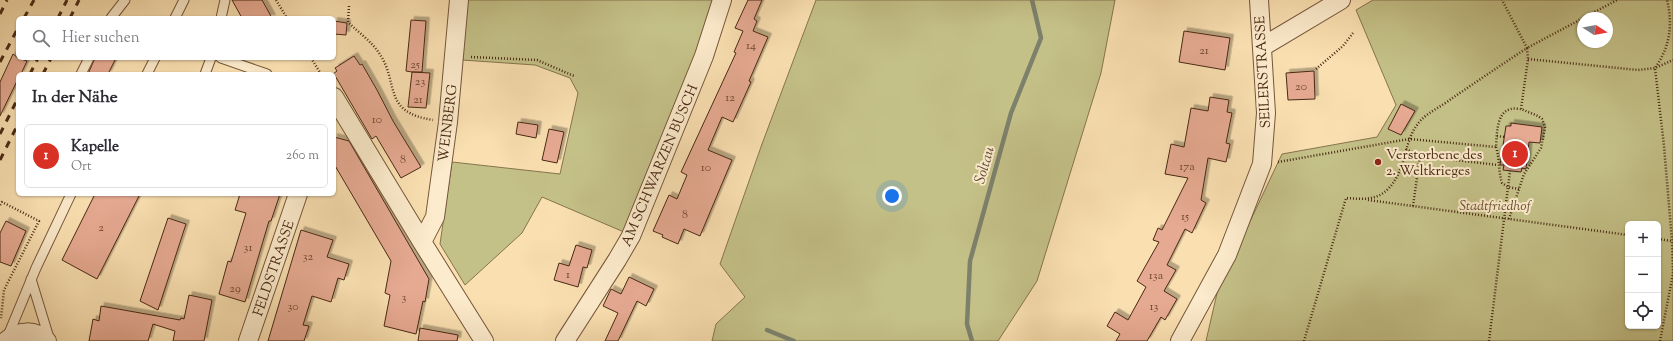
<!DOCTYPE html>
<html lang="de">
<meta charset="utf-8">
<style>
body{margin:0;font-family:"Sorts Mill Goudy",serif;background:#f7f7f7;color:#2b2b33}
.controls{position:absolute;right:12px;bottom:12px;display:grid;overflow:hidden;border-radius:6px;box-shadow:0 1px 3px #0004}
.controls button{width:36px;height:36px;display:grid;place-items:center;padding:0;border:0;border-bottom:1px solid #e1e1e2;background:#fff;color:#2b2b33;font:20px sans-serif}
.compass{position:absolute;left:1577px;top:12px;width:36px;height:36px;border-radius:50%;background:#fff;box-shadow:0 1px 3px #0004;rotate:101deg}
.you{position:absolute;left:892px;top:196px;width:14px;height:14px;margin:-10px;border:3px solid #fff;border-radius:50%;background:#1a73e8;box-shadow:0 0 0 6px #1a73e833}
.badge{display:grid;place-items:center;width:26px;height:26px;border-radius:50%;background:#d93025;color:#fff;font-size:13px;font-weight:700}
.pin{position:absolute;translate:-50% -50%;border:2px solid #fff;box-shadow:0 1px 4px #0006}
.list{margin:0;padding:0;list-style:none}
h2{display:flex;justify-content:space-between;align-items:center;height:52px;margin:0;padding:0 16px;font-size:17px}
h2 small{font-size:13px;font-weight:400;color:#7c7c81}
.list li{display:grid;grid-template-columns:26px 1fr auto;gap:12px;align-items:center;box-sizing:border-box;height:64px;margin:0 8px 8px;padding:0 8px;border:1px solid #e1e1e2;border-radius:6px}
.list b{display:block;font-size:15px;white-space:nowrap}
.list p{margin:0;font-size:13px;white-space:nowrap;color:#7c7c81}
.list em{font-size:13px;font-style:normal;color:#7c7c81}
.icon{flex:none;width:22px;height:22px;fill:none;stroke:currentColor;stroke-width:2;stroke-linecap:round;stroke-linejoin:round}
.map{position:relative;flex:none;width:1673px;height:341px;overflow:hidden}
.search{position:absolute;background:#fff;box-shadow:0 1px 3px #0004;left:16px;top:16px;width:320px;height:44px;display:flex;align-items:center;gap:10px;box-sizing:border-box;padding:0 14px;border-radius:6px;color:#7c7c81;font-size:15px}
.panel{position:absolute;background:#fff;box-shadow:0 1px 3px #0004;left:16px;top:72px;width:320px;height:124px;border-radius:6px}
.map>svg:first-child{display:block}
</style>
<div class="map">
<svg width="1673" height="341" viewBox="0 0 1673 341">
<defs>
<filter id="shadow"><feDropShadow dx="3.5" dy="-3.5" stdDeviation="0" flood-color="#0004"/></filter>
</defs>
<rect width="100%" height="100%" fill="#fae0b1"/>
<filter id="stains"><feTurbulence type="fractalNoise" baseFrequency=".005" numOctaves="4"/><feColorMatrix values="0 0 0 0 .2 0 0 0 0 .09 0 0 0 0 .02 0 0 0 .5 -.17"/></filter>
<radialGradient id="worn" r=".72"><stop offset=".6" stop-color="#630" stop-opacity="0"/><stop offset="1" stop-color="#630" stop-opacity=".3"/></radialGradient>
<path fill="#c4c188" stroke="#86744e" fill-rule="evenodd" d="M466,0H713L697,56L624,232L542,197L522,233L465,285L440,244L452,162L560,174L578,93L570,78L535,65L462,60Z
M816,0H1115L1101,73L1037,281L998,341H712L716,324L745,297L720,264L762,144Z
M1373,0H1673V341H1206L1218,289L1282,154L1377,137L1396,105L1356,10ZM1583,18H1607V42H1583ZM1628,224H1658V326H1628Z"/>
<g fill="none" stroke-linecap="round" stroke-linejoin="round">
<path stroke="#7d816c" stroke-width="4.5" d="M767,330L794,341
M972,341L967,324L970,261L1011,113L1041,38L1032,0"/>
</g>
<path fill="#e6aa92" stroke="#492813" filter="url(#shadow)" d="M232,0H262L272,18H242Z
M748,0H762L754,19L757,21L753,31L768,37L749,81L751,82L733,122L722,117L708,150L732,160L700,236L684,229L678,244L662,237L663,235L653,231L669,195L677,199L687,175L681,172L736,53L734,52L743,31L735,28Z
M411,20L426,21L422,72H412L430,73L426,108L408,107L412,72L406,71Z
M334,21L347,23L346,35L334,34Z
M1184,31L1230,38L1225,70L1179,62Z
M13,54L18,58L27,61L21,74H18V79L0,116V82Z
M354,56L360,65L362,64L377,90L393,121L421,167L401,178L376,136L372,139L334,74H333L337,71L335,68Z
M95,58H116L108,74H88Z
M1314,71L1315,99L1288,100L1286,73Z
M1210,97L1229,100L1227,112L1232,113L1226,143L1230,144L1226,162L1208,158L1201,200L1206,203L1192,233L1185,229L1167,265L1176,270L1164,291L1177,299L1165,320L1161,317L1147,341H1116L1120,334L1107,326L1115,312L1128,320L1146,287L1137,281L1159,242L1153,240L1158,228L1162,230L1188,178L1165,174L1171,144L1184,147L1191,108L1208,111Z
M1401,104L1415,111L1401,135L1388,129Z
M518,122L538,125L536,138L516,134Z
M1511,123L1542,127L1540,143L1529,142L1526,169L1522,168L1521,172L1503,170L1504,165H1500L1506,126H1511Z
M549,129L564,132L557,163L542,160Z
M334,137L349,141L429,279L425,302L423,301L416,334L384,326L390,295L385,293L391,261L334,164Z
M95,194H140L97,279L62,260Z
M240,194H280L271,221H269L245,302L219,294L228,261L231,262L246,213L235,210Z
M168,218L186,224L158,310L140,301Z
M6,221L26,231L11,266L0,262V233Z
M301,230L333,240L327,257L349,264L344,280L338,278L331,302L312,296L303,325L309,326L304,341H268Z
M576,245L592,250L587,268L583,267L578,287L554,280L559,263L569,266Z
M629,277L654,289L646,306L637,301L618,341H605L618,313L603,306L611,289L621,294Z
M189,295L212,300L204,341H173L175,331L153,324L148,341H89L93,319L99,321L101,306L180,320L181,318L184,319Z
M420,328L458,335L457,341H418Z"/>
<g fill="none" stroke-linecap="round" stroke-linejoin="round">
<g stroke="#75563a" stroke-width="11">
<path id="lane" d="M111,18L125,0
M175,18L184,0
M221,18L225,0
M221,58L267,74
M81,74L89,58
M147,74L155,58
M205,74L211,58
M31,279L50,341
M7,338L36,268L71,194"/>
</g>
<g stroke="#75563a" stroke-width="20">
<path id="street" d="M1262,47L1341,0
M334,97L422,242L484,341
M422,242L435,217L448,122L459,0
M6,341C18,330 35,329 47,341
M248,341L298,194
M565,341L617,260L631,236L704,56L722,0
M1180,341L1227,255L1262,164L1266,113L1259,0"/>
</g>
<path stroke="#492813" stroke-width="2.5" stroke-dasharray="1 2" stroke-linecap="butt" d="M276,0L287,18
M349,6L348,22C358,32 371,41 379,53C400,83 381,112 433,120
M471,57L537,60L574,76
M311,58L321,74
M1528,59L1638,70L1655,68L1673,60
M1316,69L1343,46L1353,33
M1497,136L1504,137
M1496,147C1500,160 1498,170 1502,183L1508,187L1519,189
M1406,149L1420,156
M1278,162L1409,139L1496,147C1497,135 1496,112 1511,109C1513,108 1518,109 1521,109
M1368,200L1628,235
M0,205L2,202L39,221L4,290L1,318
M1413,206L1420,156L1498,165
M1509,219L1524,174L1541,148L1545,127L1542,119L1538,116L1521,109L1528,59L1527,48L1617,0
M1658,239L1672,241
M1304,341L1346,198C1361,199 1375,201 1387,190C1408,170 1402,140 1421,120C1429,112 1442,106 1451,99C1476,82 1501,65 1527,48L1502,0
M1489,341L1510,171
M1660,341L1673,274L1672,241L1664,146L1655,68C1670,47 1673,25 1667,0"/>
<use href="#lane" stroke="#fcebcc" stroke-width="9"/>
<use href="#street" stroke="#fcebcc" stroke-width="18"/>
<path stroke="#492813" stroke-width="3" stroke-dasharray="7 7" stroke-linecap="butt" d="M0,14L7,0
M24,18L34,0
M58,18L67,0
M70,18L79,0
M0,62L18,28
M30,74L38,58
M43,74L51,58
M0,134L18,98
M0,160L18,124"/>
</g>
<circle fill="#8f2418" stroke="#fcebcc" stroke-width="1.5" cx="1378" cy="162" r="4"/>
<g text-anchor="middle" stroke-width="4" stroke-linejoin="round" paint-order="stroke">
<g font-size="12" fill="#704833">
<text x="751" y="49">14</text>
<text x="1204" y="54">21</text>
<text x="415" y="68">25</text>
<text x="420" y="85">23</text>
<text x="1301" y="90">20</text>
<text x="730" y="101">12</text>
<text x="418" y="103">21</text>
<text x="377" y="123">10</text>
<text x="403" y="163">8</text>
<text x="1187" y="170">17a</text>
<text x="706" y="171">10</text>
<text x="685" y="218">8</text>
<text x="1185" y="220">15</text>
<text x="101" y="231">2</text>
<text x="248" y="251">31</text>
<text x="308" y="260">32</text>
<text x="568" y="278">1</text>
<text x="1156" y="279">13a</text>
<text x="235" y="292">29</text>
<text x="404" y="301">3</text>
<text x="293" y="310">30</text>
<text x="1154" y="310">13</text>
</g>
<g font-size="14" fill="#492813" stroke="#fcebcc">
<text transform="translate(1262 72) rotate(-93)" y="5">SEILERSTRASSE</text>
<text transform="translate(447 123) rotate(-83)" y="5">WEINBERG</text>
<text transform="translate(659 165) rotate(-67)" y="5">AM SCHWARZEN BUSCH</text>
<text transform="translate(273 268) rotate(-71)" y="5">FELDSTRASSE</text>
</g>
<g font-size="14" fill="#492813" stroke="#fcebcc" text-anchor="start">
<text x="1386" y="159">Verstorbene des<tspan x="1386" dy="16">2. Weltkrieges</tspan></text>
</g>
<g font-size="14" font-style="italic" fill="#684e30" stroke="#fcebcc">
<text x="1495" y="210">Stadtfriedhof</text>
</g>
<g font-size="15" font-style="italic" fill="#5e4d38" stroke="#fcebcc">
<text transform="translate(984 165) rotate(-74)" y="5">Soltau</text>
</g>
</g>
<rect width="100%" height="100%" filter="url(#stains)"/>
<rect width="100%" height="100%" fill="url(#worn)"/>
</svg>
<div class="controls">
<button>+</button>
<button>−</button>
<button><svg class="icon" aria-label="locate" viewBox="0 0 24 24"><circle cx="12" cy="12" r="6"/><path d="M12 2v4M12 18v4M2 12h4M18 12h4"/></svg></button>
</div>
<svg class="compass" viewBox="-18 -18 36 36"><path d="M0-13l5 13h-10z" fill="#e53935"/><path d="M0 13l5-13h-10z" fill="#7c7c81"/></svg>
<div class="you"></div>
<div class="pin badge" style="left:1515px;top:154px">1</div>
<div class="search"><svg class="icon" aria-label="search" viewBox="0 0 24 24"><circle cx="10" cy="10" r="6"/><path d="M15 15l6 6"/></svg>Hier suchen</div>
<section class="panel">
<h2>In der Nähe<small></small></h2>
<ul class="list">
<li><span class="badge">1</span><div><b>Kapelle</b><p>Ort</p></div><em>260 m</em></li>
</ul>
</section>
</div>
